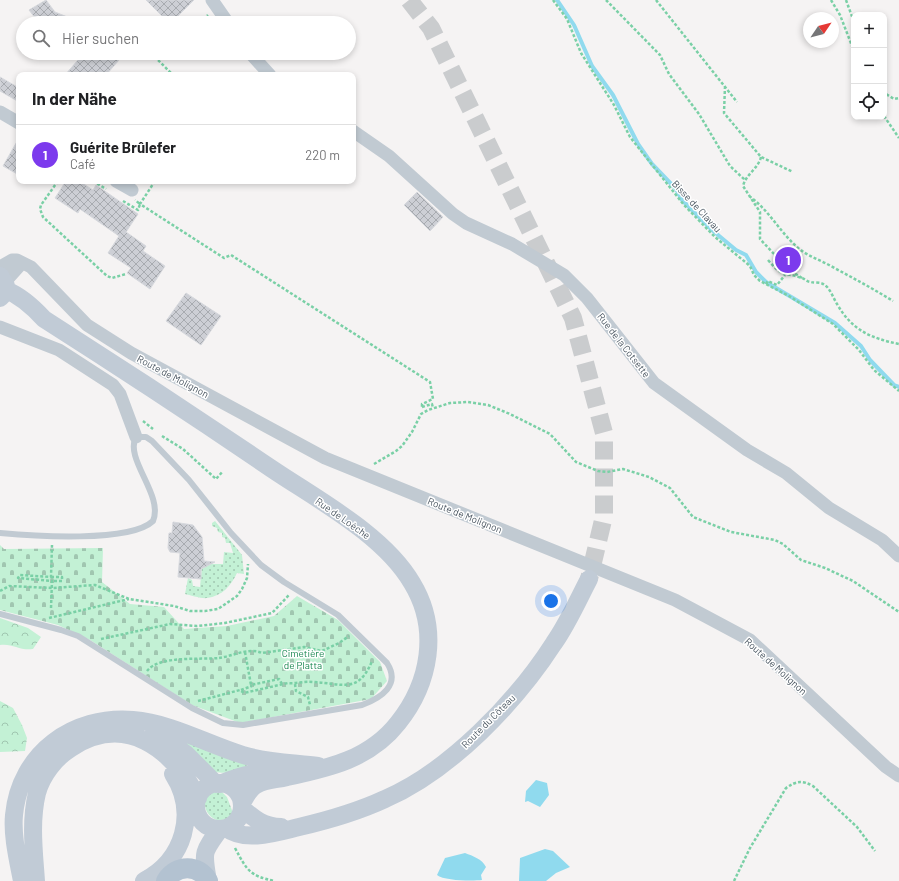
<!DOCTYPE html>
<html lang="de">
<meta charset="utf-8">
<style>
body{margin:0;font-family:Barlow,sans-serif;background:#f2f2f2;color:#202124}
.controls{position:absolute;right:12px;top:12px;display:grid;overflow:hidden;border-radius:8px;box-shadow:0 2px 6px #0003}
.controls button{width:36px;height:36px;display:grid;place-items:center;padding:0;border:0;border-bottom:1px solid #e0e0e0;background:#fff;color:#202124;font:20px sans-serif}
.compass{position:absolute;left:803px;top:12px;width:36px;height:36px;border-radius:50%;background:#fff;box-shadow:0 2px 6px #0003;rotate:55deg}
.you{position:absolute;left:551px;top:601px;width:14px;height:14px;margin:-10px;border:3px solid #fff;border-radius:50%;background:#1a73e8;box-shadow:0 0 0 6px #1a73e833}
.badge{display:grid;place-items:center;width:26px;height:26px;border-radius:50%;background:#7c3aed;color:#fff;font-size:13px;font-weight:700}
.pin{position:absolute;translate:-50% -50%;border:2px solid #fff;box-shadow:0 1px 4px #0006}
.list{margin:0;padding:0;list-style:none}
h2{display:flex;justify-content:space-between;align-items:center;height:52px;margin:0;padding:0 16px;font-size:17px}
h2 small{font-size:13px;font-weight:400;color:#757577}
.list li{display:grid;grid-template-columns:26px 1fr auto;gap:12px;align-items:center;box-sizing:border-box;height:60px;padding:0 16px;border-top:1px solid #e0e0e0}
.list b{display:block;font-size:15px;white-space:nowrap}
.list p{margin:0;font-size:13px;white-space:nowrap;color:#757577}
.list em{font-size:13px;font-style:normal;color:#757577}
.icon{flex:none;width:22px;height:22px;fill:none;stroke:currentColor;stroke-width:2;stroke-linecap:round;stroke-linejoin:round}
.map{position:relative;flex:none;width:899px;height:881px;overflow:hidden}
.search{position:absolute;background:#fff;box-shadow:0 2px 6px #0003;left:16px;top:16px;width:340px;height:44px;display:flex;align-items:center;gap:10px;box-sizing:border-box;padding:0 14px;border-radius:22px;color:#757577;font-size:15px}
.panel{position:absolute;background:#fff;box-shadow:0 2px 6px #0003;left:16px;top:72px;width:340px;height:112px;border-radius:8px}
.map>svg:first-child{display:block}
</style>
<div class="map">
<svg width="899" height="881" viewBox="0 0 899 881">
<defs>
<pattern id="grass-dots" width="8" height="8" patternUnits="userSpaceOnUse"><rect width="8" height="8" fill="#c3f1d5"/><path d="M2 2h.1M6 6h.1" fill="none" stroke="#a0c6b0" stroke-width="1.8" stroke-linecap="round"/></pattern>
<pattern id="forest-crowns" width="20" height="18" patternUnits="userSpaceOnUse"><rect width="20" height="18" fill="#c3f1d5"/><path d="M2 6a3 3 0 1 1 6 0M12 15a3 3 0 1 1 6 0" fill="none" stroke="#a0c6b0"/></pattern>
<pattern id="cemetery-stones" width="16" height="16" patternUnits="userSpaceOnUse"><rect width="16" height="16" fill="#c3f1d5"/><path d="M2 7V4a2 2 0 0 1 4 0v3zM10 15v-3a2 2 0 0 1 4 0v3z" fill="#a0c6b0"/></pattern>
<pattern id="building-cross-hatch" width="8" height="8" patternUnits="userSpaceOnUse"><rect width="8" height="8" fill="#cdcfd5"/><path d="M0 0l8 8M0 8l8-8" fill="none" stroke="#a8abb0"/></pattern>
</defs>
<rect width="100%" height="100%" fill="#f5f3f3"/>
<path fill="url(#grass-dots)" d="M215,521L242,555L244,574L237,573C231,586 222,596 207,598C202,599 190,595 185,594L188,578L192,580L193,586L200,587L202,564H223L224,552L233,553L230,543H226L225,538L222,537V533L218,532L217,528L212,526V523Z
M183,741L251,764C238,769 226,776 212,771Z
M214,792H222L227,797L233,813L231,817L219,821C204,817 199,798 214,792Z"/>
<path fill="url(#forest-crowns)" d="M0,618L28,628L41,637L33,649C20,651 12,643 0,645Z
M0,701L13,708L22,725L27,738L25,751L0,752Z"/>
<path fill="url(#cemetery-stones)" d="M0,545L4,549L103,548L102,582L130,604L164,607L184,629L227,626L274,616L297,596L338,620L380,662L387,681L371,699L240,723L192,705L90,640L58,625L0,610Z"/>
<path fill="#90daee" d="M536,780L547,783L549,795L540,807L528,801L525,802L526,791Z
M545,849L553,851L570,867L556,873L546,881H519L520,858Z
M465,853C473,856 482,859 486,867L481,875L482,880C473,881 444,881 437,875L445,858Z"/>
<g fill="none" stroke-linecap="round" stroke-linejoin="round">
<path stroke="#90daee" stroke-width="4" d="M557,0L574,25L592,66L613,95L638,144L652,164L676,189L682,200L712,230L736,250L746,255L756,272L766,282L835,323L861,346L870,360L894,385L899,387"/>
</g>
<path fill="url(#building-cross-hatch)" stroke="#d7d9de" d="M46,0L55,12L82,23H39L29,10Z
M146,0H194L171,23H169Z
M84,53H111L119,60L106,75H65Z
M0,77L19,88V102L0,91Z
M19,138V175L3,166Z
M66,181H79L93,190L96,185L138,214L126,232L146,246L143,251L165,266L150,289L127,273L131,268L108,253L119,236L80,209L78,213L55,198Z
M417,192L443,217L430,231L404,205Z
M782,253L795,262L787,274L774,265Z
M186,293L221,316L201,345L166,321Z
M173,522L193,525L202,537L204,561L215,562L201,569V579L178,577L180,553L170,552L168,548L169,533H172Z"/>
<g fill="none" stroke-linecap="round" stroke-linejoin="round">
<path stroke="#caccce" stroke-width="18" stroke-dasharray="18 9" stroke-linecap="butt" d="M409,0L431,28L573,318L604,433V516L589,579"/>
<path stroke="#7ad0a6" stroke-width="2.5" stroke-dasharray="3 2" stroke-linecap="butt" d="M553,0L567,19L581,53L614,105L630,137L684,205L715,237L750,266L754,275L760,281L789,296L833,324L859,350L874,370L899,391
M606,0L660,55L669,74L699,114L730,166L745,180
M656,0L737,102
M831,0L840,15L854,51
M846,0L854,22
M200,23L208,15
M151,53L173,75
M725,86L724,113L761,157L793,172
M884,90L886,94L894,99L899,98
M884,116L899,138
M761,157C758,169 746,174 743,186L760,212V239L774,254
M58,181L41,205L40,209L43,217L107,276L112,278L126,274
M93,181L106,189
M155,181L140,204L224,258L231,255L430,382L433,399L422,404V407
M749,196C768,209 780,232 797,247C807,256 818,259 829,265C851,277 872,288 893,301
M123,201L138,210L140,204L135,200
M768,260C782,277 784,272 802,278C805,279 807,282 811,282C814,283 820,282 823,284C830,287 833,298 837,304C852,330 870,338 899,344
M791,271L802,278
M766,284L768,281L777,285L785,275
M422,407L432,404L433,408
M143,421L153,429
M162,436L183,449L216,479L223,471
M374,464L396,451L402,446L412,432L421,414L428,410L450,403L468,402L488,405L510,414L550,434L576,462L598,471L607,472L623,469L649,477L670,488L693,517L731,532L775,540L783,544L801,560L825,568L853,581L899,612
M51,577H62V581H52
M0,591L9,586L52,588L95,585L129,599L174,606L190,611H205L218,609L237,596L242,589L247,578L248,564
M51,608L52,581L18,578L20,575L51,577L52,545
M49,618L129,599
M101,639L170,624L197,626L225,623L272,613L289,595
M245,652L251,685L279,679L282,684
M147,671C159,655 201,660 219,658C233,656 249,647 262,653L304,647L322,651L339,643L349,636
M295,684L296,691L308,697L310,705
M241,690L252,686
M198,701L240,690L244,693L288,683C296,684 304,681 313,682C342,683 358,695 372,661
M235,848C247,870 249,876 275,881
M734,881L750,848L786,788C796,781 802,780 813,786L857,827L875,851"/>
<path stroke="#c1cad2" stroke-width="6" d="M0,533C32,536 130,543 153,521C164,495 124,459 136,437H146L152,441L189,480L231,533L261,565L284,582L338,615L387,663C401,685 381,698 362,705L243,725L223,723L192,708L78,636L61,630L0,614"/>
<path stroke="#c1cad2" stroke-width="13" d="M212,0L228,23
M250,53L270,75
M0,112L19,123
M353,131L389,156L453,214L466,223L512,244L564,275L587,298L654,383L747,450L786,473L829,508L882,540L899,556
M116,181L132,190
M0,267L12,260H17L31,267L87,325L131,353L325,458L675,600L750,640L886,767L899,776
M5,282L22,263
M0,327L59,350L113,385L120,394L136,437"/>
<path stroke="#c1cbd6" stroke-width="18" d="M0,276L6,286L4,294L0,298
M6,290C21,296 33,307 44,319C121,368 197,418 272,469C318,500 384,535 412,583C440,629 430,683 398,723C370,759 329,768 287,777C276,780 266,779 256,785C249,789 246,796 242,803
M154,731L186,754L216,784
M196 806a23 23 0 1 1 46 0a23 23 0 1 1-46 0Z
M220,784C238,776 256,771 276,771
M242,808C255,820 264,826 281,827
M226,828C245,843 278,832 299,827C329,820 357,812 385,799C450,771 516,702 554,643C568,623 578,600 589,579
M22,881C18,860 12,836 14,815C20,753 73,715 133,720C171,723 207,744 243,755C264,762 295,763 318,766
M36,881C34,852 30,822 37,793C42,775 55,758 71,748C126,712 172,749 198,798
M144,881C184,860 198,813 173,774
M208,881C203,852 202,853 220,829"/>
<path stroke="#b3c2d1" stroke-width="20" d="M166,881C176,864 199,864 208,881"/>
</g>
<g text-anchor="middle" stroke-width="3" stroke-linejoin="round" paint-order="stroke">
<g font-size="10" fill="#4a5661" stroke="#fff">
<text transform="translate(697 206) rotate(47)" y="4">Bisse de Clavau</text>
<text transform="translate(624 345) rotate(52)" y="4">Rue de la Cotsette</text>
<text transform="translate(173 376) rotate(28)" y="4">Route de Molignon</text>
<text transform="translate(465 515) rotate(22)" y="4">Route de Molignon</text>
<text transform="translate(343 518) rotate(35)" y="4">Rue de Loèche</text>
<text transform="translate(776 666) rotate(42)" y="4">Route de Molignon</text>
<text transform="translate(488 721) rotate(-45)" y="4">Route du Côteau</text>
</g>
<g font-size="10" fill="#17864f" stroke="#fff">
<text x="303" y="657">Cimetière<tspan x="303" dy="12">de Platta</tspan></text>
</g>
</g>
</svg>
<div class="controls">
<button>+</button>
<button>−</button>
<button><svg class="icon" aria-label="locate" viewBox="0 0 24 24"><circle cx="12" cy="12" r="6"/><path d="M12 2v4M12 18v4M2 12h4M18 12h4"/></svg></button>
</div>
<svg class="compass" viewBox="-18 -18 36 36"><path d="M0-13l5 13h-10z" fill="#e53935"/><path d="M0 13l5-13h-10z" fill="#757577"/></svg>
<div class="you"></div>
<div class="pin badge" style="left:788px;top:260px">1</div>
<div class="search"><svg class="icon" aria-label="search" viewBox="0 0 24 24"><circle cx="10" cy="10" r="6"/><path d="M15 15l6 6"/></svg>Hier suchen</div>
<section class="panel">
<h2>In der Nähe<small></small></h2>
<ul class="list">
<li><span class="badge">1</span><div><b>Guérite Brûlefer</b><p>Café</p></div><em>220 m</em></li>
</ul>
</section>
</div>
